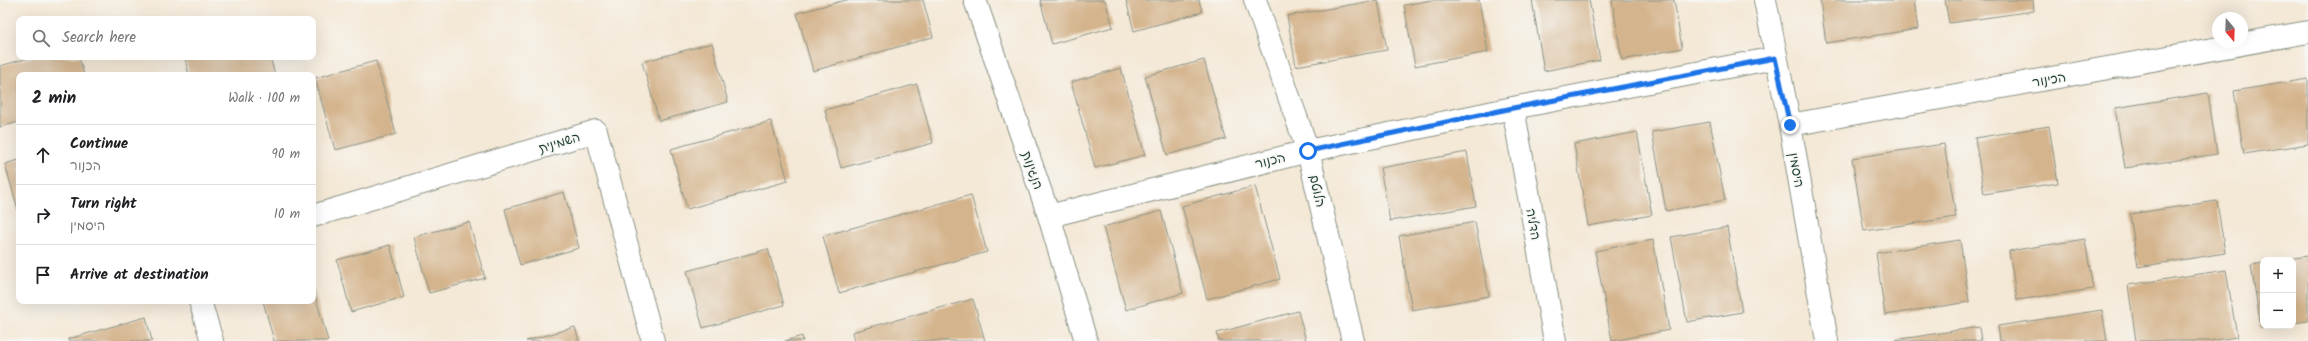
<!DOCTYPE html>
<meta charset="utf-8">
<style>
body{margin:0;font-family:Kalam,"Playpen Sans Hebrew",sans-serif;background:#f6f6f6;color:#202124}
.controls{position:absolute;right:12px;bottom:12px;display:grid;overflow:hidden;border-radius:8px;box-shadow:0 4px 16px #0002}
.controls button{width:36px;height:36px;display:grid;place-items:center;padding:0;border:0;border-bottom:1px solid #e0e0e0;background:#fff;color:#202124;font:20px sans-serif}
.compass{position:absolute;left:2212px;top:12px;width:36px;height:36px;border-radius:50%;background:#fff;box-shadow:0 4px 16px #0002;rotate:161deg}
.stop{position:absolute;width:12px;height:12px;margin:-9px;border:3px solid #1a73e8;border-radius:50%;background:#fff}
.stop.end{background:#1a73e8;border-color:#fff;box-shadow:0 1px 4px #0008}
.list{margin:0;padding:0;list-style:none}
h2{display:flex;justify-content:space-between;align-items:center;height:52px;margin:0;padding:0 16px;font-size:17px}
h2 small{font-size:13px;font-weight:400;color:#757577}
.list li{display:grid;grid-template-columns:26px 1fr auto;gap:12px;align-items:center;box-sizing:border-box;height:60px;padding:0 16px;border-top:1px solid #e0e0e0}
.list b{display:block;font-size:15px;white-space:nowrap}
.list p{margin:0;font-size:13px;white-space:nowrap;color:#757577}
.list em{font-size:13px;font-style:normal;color:#757577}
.icon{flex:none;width:22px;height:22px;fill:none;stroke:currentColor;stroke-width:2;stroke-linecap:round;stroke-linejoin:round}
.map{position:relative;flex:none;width:2308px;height:341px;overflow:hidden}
.search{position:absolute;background:#fff;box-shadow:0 4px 16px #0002;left:16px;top:16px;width:300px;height:44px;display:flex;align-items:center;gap:10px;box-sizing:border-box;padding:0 14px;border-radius:8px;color:#757577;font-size:15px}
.panel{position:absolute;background:#fff;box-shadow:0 4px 16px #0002;left:16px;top:72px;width:300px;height:232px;border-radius:8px}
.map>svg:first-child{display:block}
</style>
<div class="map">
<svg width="2308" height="341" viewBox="0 0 2308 341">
<rect width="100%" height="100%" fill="#f6f6f2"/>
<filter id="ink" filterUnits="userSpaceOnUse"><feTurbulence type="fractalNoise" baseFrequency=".025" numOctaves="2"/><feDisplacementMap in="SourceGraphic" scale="8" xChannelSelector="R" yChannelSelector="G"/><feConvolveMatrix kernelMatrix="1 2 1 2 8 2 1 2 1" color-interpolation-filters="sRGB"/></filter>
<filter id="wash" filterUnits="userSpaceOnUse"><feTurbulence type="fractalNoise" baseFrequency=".012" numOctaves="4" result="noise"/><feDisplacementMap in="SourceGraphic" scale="16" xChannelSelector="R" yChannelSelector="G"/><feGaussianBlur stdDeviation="0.9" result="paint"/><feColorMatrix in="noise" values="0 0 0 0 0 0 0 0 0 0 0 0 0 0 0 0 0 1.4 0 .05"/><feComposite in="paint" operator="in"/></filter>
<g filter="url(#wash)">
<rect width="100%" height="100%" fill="#f4e8d6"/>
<g id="blocks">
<path fill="#d4b48c" d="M846,0H923L933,37L813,71L797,13Z
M1040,0H1105L1113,27L1052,44Z
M1126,0H1199L1202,12L1134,31Z
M1378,0L1387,50L1296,66L1287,16Z
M1432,0H1479L1488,52L1415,66L1404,5Z
M1532,0H1589L1600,60L1544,71Z
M1612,0H1674L1682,48L1622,60Z
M1820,0H1914L1918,29L1826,43Z
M1945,0H2033L2034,11L1949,23Z
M712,43L728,102L659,121L642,62Z
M32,57H79L84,75H19V122L0,127V66Z
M188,57H270L275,75H189L185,58Z
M1204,60L1226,139L1167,155L1145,76Z
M376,61L396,134L335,150L315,78Z
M1121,68L1145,155L1095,168L1071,82Z
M2308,79V144L2244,154L2234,91Z
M917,84L933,143L841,168L825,110Z
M2208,93L2217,154L2125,168L2115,108Z
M771,121L788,181L687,209L671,149Z
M1710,122L1725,200L1666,211L1652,132Z
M2049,126L2058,183L1984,194L1975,138Z
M1637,132L1652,215L1588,226L1574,144Z
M1944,144L1956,217L1864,231L1852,158Z
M1467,152L1476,206L1390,221L1380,168Z
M19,160V213L5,164Z
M1255,186L1280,279L1207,299L1182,206Z
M564,192L579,248L520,265L505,209Z
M971,195L987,252L839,293L823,236Z
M2217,201L2225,253L2138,267L2130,214Z
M1161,211L1183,293L1126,310L1103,227Z
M469,222L485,278L429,293L414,237Z
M1475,222L1489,296L1412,310L1399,236Z
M1727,227L1742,312L1687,322L1671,237Z
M2085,239L2093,289L2017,300L2009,251Z
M1653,240L1669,330L1612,341L1595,251Z
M1960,240L1969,302L1885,315L1876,253Z
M390,245L404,297L351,312L337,260Z
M768,249L784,305L703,328L687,271Z
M2308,256V321L2293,323V260L2288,259Z
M2263,263V326L2270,327L2261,328L2251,265Z
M2226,270L2237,337L2209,341H2136L2128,285Z
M313,288L328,341H274L263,301H313Z
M973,299L985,341H854L852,332Z
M2102,310L2107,341H2000L1998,326Z
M1298,311L1306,341H1219L1217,333Z
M146,317L152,341H68V339Z
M575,327L579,341H526Z
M1979,327L1981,341H1895V340Z
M802,336L803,341H785Z"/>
</g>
</g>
<g filter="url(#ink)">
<use href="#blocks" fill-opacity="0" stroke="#8a9285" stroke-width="1"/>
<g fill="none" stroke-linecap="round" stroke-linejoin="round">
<g stroke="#8a9285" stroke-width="24">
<path id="minor" d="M975,0L1049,216L1086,341
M1255,0L1308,151L1353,341
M1765,0L1790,125L1827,341
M1513,108L1555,341
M1790,125L2308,32
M313,216L596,131L653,341
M1049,216L1308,151L1513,108L1775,58
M200,301L212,341"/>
</g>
<use href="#minor" stroke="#fff" stroke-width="22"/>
</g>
</g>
<g fill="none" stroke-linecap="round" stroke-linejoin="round" filter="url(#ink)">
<path stroke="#1a73e8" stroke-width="5" d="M1308,151L1513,108L1775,58L1790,125"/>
</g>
<g text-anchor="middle" stroke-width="3" stroke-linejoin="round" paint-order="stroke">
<g font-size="13" fill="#1f3d34" stroke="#f6f6f2">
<text transform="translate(2049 79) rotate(-10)" y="5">הכינור</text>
<text transform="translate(559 142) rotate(-17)" y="5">השמינית</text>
<text transform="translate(1270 160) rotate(-14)" y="5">הכנור</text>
<text transform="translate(1033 170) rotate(71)" y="5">הנגינות</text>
<text transform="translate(1797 170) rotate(80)" y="5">היסמין</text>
<text transform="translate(1318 191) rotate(77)" y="5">הלוטם</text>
<text transform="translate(1534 224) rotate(80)" y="5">הדליה</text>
</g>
</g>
</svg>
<div class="controls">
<button>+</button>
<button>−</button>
</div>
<svg class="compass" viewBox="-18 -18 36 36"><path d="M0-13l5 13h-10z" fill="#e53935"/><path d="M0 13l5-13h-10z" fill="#757577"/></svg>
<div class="stop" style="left:1308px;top:151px"></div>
<div class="stop end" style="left:1790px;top:125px"></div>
<div class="search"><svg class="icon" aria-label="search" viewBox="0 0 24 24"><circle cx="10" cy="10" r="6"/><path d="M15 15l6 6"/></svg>Search here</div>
<section class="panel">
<h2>2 min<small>Walk · 100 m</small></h2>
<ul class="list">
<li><svg class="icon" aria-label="ahead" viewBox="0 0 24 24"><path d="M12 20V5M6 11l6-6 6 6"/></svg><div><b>Continue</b><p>הכנור</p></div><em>90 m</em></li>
<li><svg class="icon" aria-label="right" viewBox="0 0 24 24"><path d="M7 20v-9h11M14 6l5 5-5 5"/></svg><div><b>Turn right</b><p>היסמין</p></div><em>10 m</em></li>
<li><svg class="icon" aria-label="arrive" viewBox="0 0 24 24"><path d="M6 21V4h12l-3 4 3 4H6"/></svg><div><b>Arrive at destination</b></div></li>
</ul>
</section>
</div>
